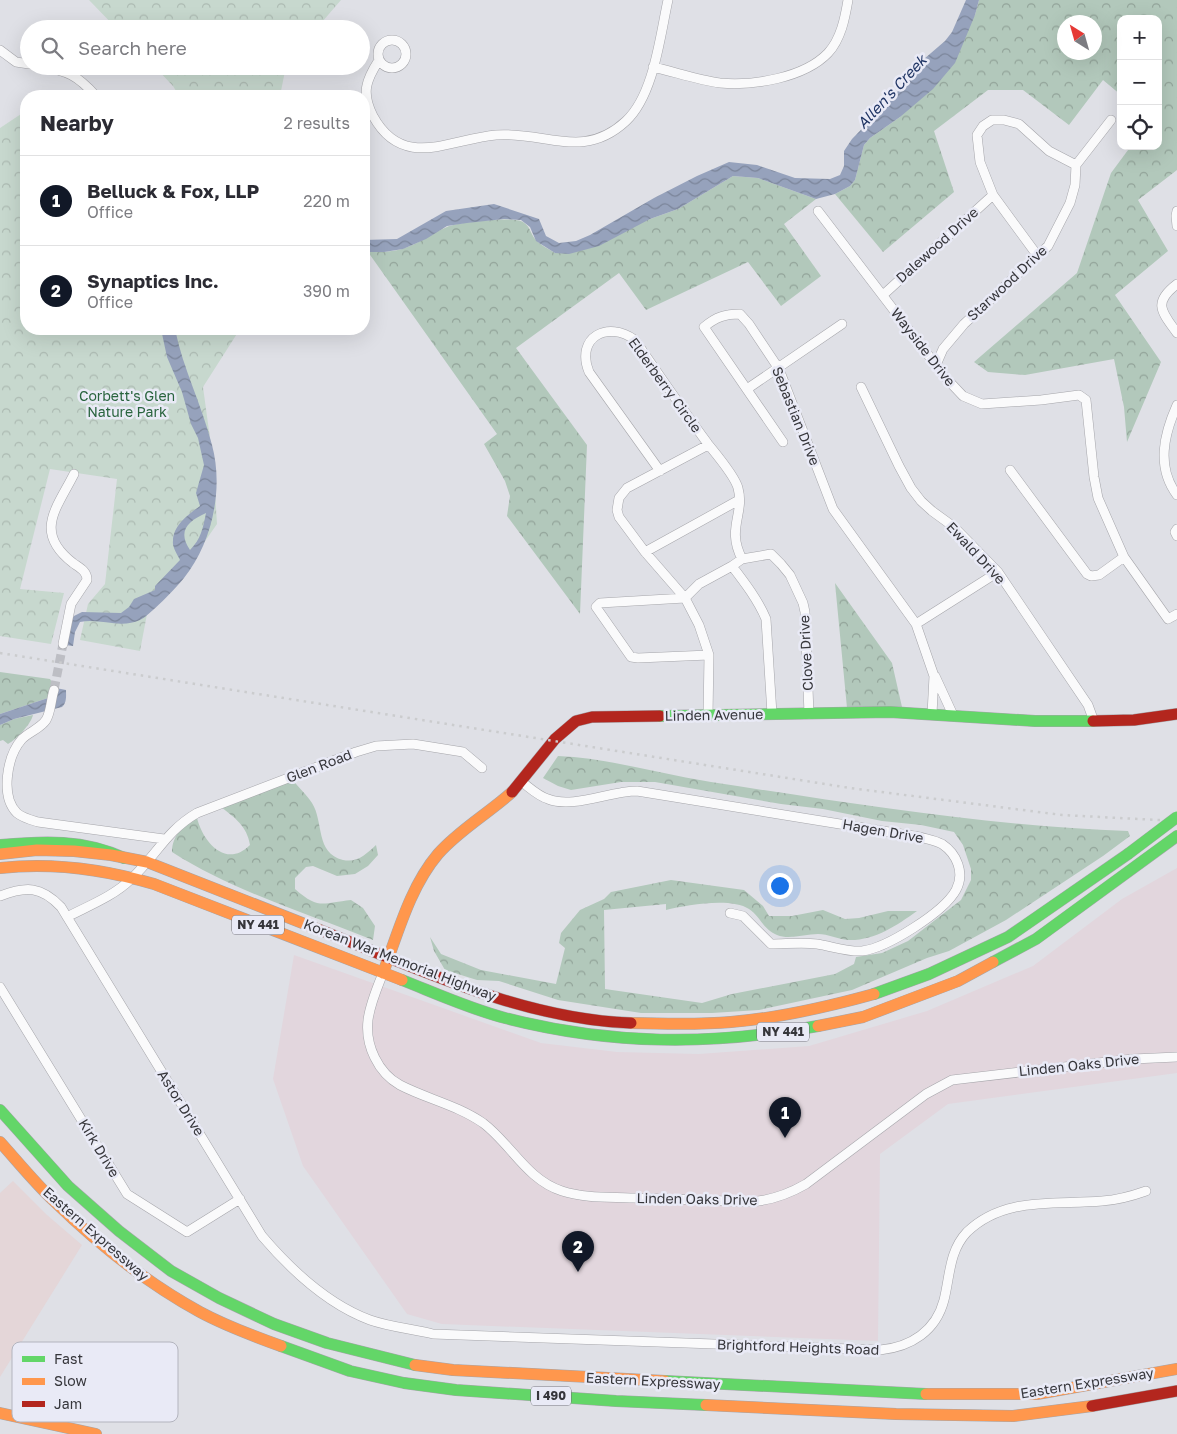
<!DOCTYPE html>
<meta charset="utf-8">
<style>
body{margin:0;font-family:"Golos Text",sans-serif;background:#f2f2f3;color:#2b2b33}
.controls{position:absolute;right:15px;top:15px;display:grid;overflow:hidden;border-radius:10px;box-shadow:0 5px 20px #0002}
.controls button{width:45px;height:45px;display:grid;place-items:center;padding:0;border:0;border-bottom:1px solid #e1e1e2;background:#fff;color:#2b2b33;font:25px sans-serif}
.compass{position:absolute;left:1057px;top:15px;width:45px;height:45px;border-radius:50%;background:#fff;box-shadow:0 5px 20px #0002;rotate:323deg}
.you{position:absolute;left:779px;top:885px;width:18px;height:18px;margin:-12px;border:4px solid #fff;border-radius:50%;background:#1a73e8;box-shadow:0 0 0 8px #1a73e833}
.badge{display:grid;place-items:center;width:32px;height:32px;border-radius:50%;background:#111827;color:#fff;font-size:16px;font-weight:700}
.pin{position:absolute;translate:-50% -41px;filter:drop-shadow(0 1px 2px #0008)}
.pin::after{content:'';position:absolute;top:26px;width:18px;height:15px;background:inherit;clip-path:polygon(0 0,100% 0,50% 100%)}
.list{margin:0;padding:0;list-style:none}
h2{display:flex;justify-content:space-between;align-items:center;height:65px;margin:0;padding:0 20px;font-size:21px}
h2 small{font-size:16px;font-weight:400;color:#7c7c81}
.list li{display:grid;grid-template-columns:32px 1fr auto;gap:15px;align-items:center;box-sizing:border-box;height:90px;padding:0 20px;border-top:1px solid #e1e1e2}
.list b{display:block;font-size:19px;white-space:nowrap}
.list p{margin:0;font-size:16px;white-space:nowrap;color:#7c7c81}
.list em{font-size:16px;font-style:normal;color:#7c7c81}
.icon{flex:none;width:28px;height:28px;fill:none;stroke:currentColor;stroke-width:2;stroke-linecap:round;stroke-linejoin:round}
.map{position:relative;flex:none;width:1177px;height:1434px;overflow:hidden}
.search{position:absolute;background:#fff;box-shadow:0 5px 20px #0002;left:20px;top:20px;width:350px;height:55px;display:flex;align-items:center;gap:12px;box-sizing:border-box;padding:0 18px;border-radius:28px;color:#7c7c81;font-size:19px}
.panel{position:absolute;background:#fff;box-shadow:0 5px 20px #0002;left:20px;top:90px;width:350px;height:245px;border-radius:20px}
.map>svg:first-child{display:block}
</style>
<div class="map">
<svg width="1177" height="1434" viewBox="0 0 1177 1434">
<defs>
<pattern id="forest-crowns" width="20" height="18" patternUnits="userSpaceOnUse" patternTransform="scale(1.25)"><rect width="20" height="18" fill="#b2c8bb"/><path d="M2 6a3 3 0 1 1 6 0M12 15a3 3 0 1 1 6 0" fill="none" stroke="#92a399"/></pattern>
<pattern id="park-crowns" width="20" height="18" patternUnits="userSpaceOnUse" patternTransform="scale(1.25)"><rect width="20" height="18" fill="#c7d8ce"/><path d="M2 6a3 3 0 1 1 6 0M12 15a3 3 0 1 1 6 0" fill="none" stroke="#acbab2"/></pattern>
<pattern id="water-waves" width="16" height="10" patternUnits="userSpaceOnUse" patternTransform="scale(1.25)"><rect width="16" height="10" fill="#96a2bc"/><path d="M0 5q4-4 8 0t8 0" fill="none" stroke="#7b859a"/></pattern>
</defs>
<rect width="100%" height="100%" fill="#dfe0e6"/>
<path fill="#e2d6dd" d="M1177,868V1073L948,1104L880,1154L878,1341L442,1324L407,1314L303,1166L273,1079L294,955L541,1043L617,1052L699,1054L809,1046L927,1011L1033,966L1122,899Z"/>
<path fill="#e4d6d8" d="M13,1181L47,1215L82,1245L0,1377V1193Z"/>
<path fill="url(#forest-crowns)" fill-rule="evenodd" d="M979,0H1177V170L1138,200L1168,251L1115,295L1161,362L1127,442L1124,407L1114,359L1025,375L988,372L974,362L1077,273L1111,173L1131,146H1158V19H1121V95L1103,80L1069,125L1023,90H988L934,131L954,192L883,252L835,194L850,186L855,180L864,145L870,138L900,117L975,15ZM1064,22H1094V52H1064Z
M733,176L758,178L816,199L784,224L821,276L781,306L748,262L646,310L619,273L516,348L587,445L580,614L507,516L510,496L505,481L484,444L497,434L368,252C380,252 391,252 402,249C419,244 432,233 447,227C458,222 514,216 523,222C531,227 530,234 536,240C540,245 549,249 555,253L678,209Z
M835,583L892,663L902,707L847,708Z
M0,672L50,679L56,688L54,696L0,714Z
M33,715C31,724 16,740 8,744L3,740L0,741V725L14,719Z
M558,756C609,758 660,774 711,782C848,803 988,826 1128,831L1130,836L1103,856L1006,920L949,951L927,958L852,990L759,1010L712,1013H641L558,1000L499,981L477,980L445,970L434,951L430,937L441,954L481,970L556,984L565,948L559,943L561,933L580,910L604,899L611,892L671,880L744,890L763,906L769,916H792L823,910L845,919L859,918L888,911H917C896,926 874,941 848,940C838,939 828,934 818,934C805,934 789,940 777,935C762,928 760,916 749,909C731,897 686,905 666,910V904L604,910L605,989L702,1003L732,994L835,974L854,964L856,957L882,953L908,941L961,900L971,880V869L963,845L954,832L921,825L882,821L823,809L781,804L655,782H621L571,790L558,786L543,778Z
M292,779C298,787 307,795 312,803C324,822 315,853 343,860C358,863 366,854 376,845L378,855L368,866L355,874L337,876L313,866L306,867L295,878V889C319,910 322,903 351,900L363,908L375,926L373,940C306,913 233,891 172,852C172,836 183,825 197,818C203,842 226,869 250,845C247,826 235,818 221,807Z"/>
<path fill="url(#park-crowns)" d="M89,0H341L316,29H117Z
M154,66H286L280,96H179L173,86Z
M21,114H26V329H240L203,387L213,460L217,524L185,570L147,614L140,651L80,640L88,604L105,584L117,479L50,469L20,589L64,593L51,644L0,636V128Z"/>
<path fill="url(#water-waves)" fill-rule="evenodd" d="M966,0H979L975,15L955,63L933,89L900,117L870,138L864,145L855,180L850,186L835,194L816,199L758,178L733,176L678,209L650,219L599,246L569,254L555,253L536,241L530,227L521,220L504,219L467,223L447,226L426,239L403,249L384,252H364V240L397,239L446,211L494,204L539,219L546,236L559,243L576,241L590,235L654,198L697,176L729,162L757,165L795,178L830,179L840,175L844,166V151L852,139L895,95L917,65L945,41L952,32Z
M161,329H175C183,369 202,405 212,445C224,489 212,543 184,578C178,586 148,617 140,620C121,629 100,618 80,622L75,632L73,646L65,645L70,620L74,616L82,612L121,613L129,607L134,599L155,590V586L180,560C177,554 172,547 173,541C173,525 189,514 200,506L196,493L204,465L198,438L191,424L182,392L167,357ZM206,513C203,528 201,539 190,550C177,531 188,521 206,513Z
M56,688L66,690C66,695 67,703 62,707L14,719L0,725V714L54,696Z"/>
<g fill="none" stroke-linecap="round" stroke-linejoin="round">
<path stroke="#bdbec4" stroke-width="9" stroke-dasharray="9 4.5" stroke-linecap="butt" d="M54,690L63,644"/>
<g stroke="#a5a5aa" stroke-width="10">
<path id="street" d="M378 54a14 14 0 1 1 28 0a14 14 0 1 1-28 0Z
M0,50L16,62L29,64
M379,60C366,80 361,93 373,116C403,171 450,139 496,135C545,131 583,161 626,121C654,95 660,36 668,0
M40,66C68,71 77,75 96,96
M653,67C675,72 698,80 720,83C753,86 804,78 828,53C841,39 845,18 848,0
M818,211L945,377L963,396L982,404L1041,400L1079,395L1086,400L1094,477L1098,498L1124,557L1168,619L1177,614
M1177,211L1176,216L1177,226
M1037,255L993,195L980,162L977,135L983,126L992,120H1004L1019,124L1049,151L1076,165
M1177,284C1152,303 1162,312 1177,333
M883,295L993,195
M936,365L943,349L964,324L1048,246L1070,203L1075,185L1076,165L1111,120
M861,387L899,466L911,488L921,501L932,511L954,527L998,572L1088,705L1092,716L1093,721
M747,389L842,324
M1177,405C1164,434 1156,467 1177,495
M783,442L704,327C716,317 725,314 740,314L749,324L779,369L833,509L916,624L934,676L932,714
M1010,470L1087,574L1091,576L1099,575L1124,557
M660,471L589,372C575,337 608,320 635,340C659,375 683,410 708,444C716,454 735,476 738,488C745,514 726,528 742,559
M1177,529L1175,532L1177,536
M645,552L739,500
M732,566C745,583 758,600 766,619L772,714
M685,598L699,584L732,566L742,559L771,554L781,564L790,575L803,603L805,612L809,714
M685,598L600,603L596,607L631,657L638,658L709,655
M916,624L998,572
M63,644L71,604L87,580C87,571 80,568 73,563C33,532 57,508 74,474
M935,676L953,715
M54,690C51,699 51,712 46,720C41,728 29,732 22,739C7,756 0,796 17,813C23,818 31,820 38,822L164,839
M708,716L709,655L699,625L685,598L645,552L619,517L617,510L619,498L627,488L708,445
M522,782C530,788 538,796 548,799C573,809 610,791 637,791L920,837C927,839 935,840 942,844C957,854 965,873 956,890C944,912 887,948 862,951C847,952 831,946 817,944C802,942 786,944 771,944L743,916L730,913
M0,896C26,886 41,886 61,907L262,1236C291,1270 327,1304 370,1320C390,1327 413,1329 433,1334L880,1350C911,1347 936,1331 944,1300C950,1276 949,1251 967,1232C1004,1196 1055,1205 1102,1201C1117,1200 1132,1196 1146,1191
M67,917C88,906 114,896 131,879C156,856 166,831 197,813L356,752L376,746L413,744L463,752L482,768
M383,973C377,988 370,1004 368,1020C365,1045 378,1073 400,1085C427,1099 457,1105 483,1123C511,1144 527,1180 562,1191C584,1198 608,1197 630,1198C669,1199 709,1200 748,1202C770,1201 787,1195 806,1184L926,1094L952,1080L1133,1059L1177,1057
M0,987L127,1194L187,1232L240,1199"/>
</g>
<g stroke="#a5a5aa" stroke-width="12">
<path id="fast" d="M660,716L890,712L1035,721H1093
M0,845C43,841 84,839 124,858
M993,962L1036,939L1177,836
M402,980C435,993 470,1009 505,1018C610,1045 711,1046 818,1026
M874,994L929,974L1008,937L1128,854
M0,1110L68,1186L119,1231L171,1271L219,1298L274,1324L327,1343L415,1365
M281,1346L350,1371L404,1383L456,1390L616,1401L706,1405
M665,1381L926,1394"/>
</g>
<g stroke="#a5a5aa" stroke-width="12">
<path id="slow" d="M0,854L37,850L74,851L111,855L147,862L320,930
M0,868C53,862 103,869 154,884L402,980
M383,973C398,933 410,887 438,854C459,830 489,813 512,792
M631,1023C665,1024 698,1025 731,1022C780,1018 827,1007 874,994
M818,1026L863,1017L958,981L993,962
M0,1142C18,1162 35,1183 54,1201C97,1243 147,1283 200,1312C226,1326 253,1336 281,1346
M415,1365L453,1370L665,1381
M926,1394H1037L1177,1369
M706,1405L896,1414L1013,1416L1092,1406
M0,1413L96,1434"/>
</g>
<g stroke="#a5a5aa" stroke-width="12">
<path id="jam" d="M1093,721L1134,720L1177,714
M512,792L555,739L576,721L592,717L660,716
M320,930C420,969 522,1019 631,1023
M1092,1406L1177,1391"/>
</g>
<use href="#street" stroke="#fafafb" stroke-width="9"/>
<use href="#fast" stroke="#63d668" stroke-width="11"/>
<use href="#slow" stroke="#ff974d" stroke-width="11"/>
<use href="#jam" stroke="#b3261e" stroke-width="11"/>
<path stroke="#cbccce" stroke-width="2.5" stroke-dasharray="2.5 5" stroke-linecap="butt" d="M0,653L850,788L1062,815L1177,821"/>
<g stroke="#a5a5aa" stroke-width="12" stroke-linecap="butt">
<path id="fast-bridge" d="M1128,854L1177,817"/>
</g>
<use href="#fast-bridge" stroke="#63d668" stroke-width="11"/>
</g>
<g text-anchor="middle" stroke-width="5" stroke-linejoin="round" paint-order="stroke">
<g fill="#e9eaf6" stroke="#6c6c73" stroke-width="1">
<rect x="232" y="915.5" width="52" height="19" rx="4"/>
<rect x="757" y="1022.5" width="52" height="19" rx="4"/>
<rect x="531" y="1386.5" width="40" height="19" rx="4"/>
</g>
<g font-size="12" font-weight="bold" fill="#36363b">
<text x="258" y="929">NY 441</text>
<text x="783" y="1036">NY 441</text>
<text x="551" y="1400">I 490</text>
</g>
<g font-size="14" fill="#36363b" stroke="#e9eaf6">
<text transform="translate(937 245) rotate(-42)" y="5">Dalewood Drive</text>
<text transform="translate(1007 283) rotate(-43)" y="5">Starwood Drive</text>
<text transform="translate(923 347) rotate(52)" y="5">Wayside Drive</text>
<text transform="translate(665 385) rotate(54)" y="5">Elderberry Circle</text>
<text transform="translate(796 416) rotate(68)" y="5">Sebastian Drive</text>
<text transform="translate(976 553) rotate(47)" y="5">Ewald Drive</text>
<text transform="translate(806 653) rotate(-93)" y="5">Clove Drive</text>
<text transform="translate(714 715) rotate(-1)" y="5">Linden Avenue</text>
<text transform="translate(319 766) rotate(-21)" y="5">Glen Road</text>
<text transform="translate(883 831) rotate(10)" y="5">Hagen Drive</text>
<text transform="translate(400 960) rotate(21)" y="5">Korean War Memorial Highway</text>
<text transform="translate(1079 1065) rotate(-6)" y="5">Linden Oaks Drive</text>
<text transform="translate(181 1103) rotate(58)" y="5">Astor Drive</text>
<text transform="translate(99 1148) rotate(59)" y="5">Kirk Drive</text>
<text transform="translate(697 1199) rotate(1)" y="5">Linden Oaks Drive</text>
<text transform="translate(96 1234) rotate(41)" y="5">Eastern Expressway</text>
<text transform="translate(798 1347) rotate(2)" y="5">Brightford Heights Road</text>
<text transform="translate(653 1381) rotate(3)" y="5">Eastern Expressway</text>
<text transform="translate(1087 1383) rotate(-9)" y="5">Eastern Expressway</text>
</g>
<g font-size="14" fill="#29643e" stroke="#e9eaf6">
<text x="127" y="401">Corbett's Glen<tspan x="127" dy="16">Nature Park</tspan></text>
</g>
<g font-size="15" font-style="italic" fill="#203564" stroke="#e9eaf6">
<text transform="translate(892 92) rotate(-47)" y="5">Allen's Creek</text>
</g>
</g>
<rect x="12" y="1342" width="166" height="80" rx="8" fill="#e9eaf6" stroke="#b3b4be" stroke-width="1"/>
<rect x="22" y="1356" width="23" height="6" fill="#63d668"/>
<rect x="22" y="1378" width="23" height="7" fill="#ff974d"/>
<rect x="22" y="1401" width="23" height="6" fill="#b3261e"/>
<g font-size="14" fill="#36363b">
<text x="54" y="1364">Fast</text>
<text x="54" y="1386">Slow</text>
<text x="54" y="1409">Jam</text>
</g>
</svg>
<div class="controls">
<button>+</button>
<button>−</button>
<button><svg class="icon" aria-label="locate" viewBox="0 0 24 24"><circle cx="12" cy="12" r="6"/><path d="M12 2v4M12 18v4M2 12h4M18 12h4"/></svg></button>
</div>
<svg class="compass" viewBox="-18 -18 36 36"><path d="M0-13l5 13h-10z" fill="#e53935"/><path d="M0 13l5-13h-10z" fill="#7c7c81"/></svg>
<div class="you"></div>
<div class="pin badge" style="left:785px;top:1138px">1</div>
<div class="pin badge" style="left:578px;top:1272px">2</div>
<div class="search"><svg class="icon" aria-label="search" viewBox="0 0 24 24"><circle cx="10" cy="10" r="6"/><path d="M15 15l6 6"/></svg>Search here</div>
<section class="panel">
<h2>Nearby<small>2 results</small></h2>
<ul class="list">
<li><span class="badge">1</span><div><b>Belluck &amp; Fox, LLP</b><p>Office</p></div><em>220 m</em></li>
<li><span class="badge">2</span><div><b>Synaptics Inc.</b><p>Office</p></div><em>390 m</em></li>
</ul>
</section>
</div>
